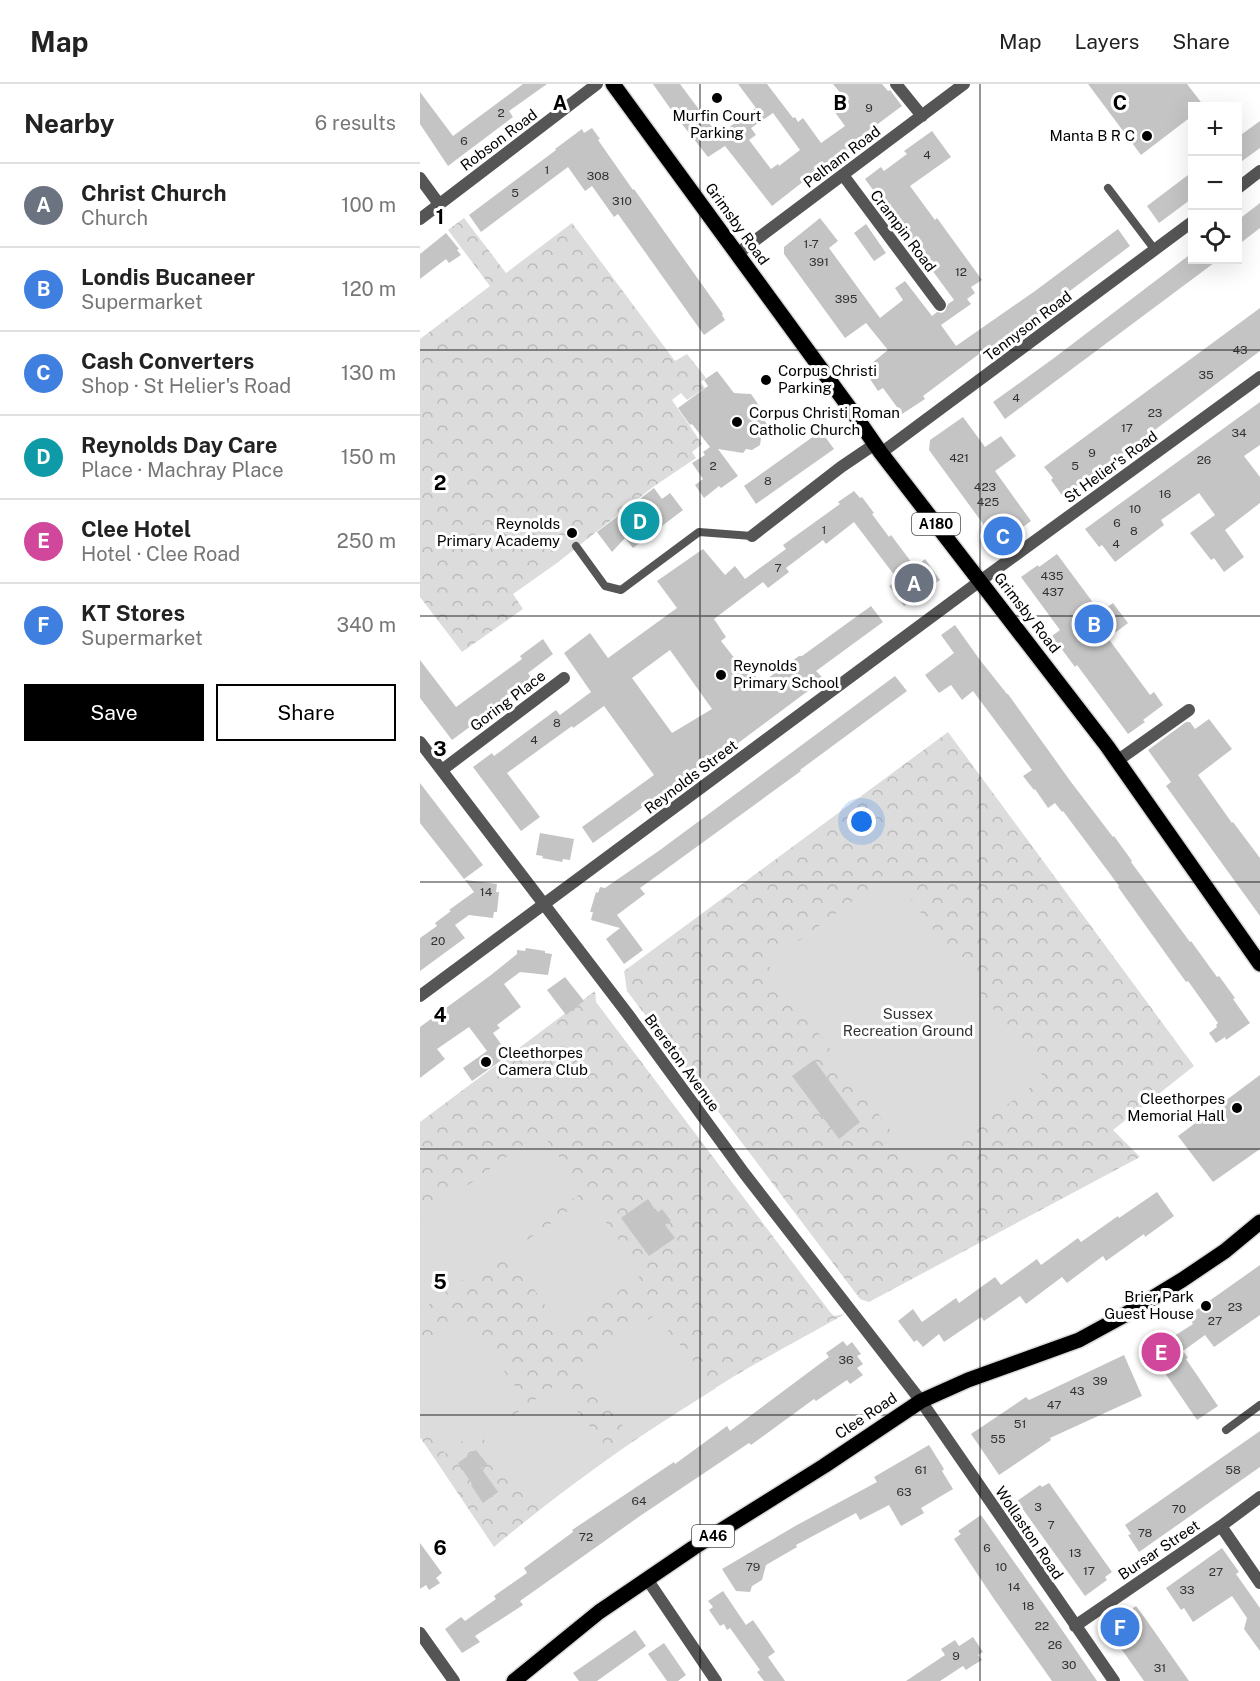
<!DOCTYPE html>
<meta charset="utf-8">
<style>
body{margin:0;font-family:"Public Sans",sans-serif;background:#f2f2f2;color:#222}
.controls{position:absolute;right:18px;top:18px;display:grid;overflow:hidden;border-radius:0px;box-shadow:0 6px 24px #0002}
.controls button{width:54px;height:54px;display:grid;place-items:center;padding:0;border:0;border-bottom:2px solid #e0e0e0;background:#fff;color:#222;font:30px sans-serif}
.you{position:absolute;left:442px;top:738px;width:21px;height:21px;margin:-15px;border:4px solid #fff;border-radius:50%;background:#1a73e8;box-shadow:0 0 0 9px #1a73e833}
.badge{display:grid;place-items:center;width:39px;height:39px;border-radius:50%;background:#000;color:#fff;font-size:20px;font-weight:700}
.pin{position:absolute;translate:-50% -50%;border:3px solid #fff;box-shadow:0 2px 6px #0006}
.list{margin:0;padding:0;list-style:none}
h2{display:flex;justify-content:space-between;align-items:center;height:78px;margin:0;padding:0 24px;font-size:26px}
h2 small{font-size:20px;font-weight:400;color:#767676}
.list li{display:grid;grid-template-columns:39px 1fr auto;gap:18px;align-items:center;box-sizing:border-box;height:84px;padding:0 24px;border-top:2px solid #e0e0e0}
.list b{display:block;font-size:22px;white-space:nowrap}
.list p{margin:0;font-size:20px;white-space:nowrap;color:#767676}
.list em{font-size:20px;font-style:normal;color:#767676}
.actions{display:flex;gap:12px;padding:18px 24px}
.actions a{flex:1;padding:14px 0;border:2px solid #000;border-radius:0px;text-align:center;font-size:21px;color:#000}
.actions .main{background:#000;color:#fff}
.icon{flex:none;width:33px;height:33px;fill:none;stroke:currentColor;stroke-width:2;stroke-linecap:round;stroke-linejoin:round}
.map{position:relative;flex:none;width:840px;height:1597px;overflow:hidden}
header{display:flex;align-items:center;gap:36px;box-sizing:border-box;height:84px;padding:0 30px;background:#fff;border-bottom:2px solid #e0e0e0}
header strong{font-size:28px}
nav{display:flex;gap:33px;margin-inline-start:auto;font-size:21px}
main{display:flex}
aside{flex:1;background:#fff}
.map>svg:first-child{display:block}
</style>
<header>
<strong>Map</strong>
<nav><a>Map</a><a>Layers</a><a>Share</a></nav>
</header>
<main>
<aside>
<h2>Nearby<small>6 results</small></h2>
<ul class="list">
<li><span class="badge" style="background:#6b7280">A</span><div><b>Christ Church</b><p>Church</p></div><em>100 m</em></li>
<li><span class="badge" style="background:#3f7fe0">B</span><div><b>Londis Bucaneer</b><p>Supermarket</p></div><em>120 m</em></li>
<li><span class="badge" style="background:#3f7fe0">C</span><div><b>Cash Converters</b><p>Shop · St Helier's Road</p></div><em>130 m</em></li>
<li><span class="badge" style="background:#0f9aa8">D</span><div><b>Reynolds Day Care</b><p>Place · Machray Place</p></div><em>150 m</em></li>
<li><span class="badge" style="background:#d1479c">E</span><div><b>Clee Hotel</b><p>Hotel · Clee Road</p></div><em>250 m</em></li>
<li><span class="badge" style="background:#3f7fe0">F</span><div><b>KT Stores</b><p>Supermarket</p></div><em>340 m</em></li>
</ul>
<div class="actions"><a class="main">Save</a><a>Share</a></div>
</aside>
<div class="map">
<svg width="840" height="1597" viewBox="0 0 840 1597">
<defs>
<pattern id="park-crowns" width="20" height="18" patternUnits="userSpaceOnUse" patternTransform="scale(1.5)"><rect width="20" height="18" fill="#dcdcdc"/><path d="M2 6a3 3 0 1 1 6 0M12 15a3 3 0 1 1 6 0" fill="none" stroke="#bbb"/></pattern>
</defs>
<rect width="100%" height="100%" fill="#fff"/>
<path fill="url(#park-crowns)" d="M44,134L86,189L152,139L255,277L267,270L286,294L281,298L285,304L267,316L261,309L252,316L282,360L272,368L276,374L233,403L137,479L93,510L103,525L42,568L0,513V255L70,202L28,146Z
M528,648L774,982L693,1046L720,1073L449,1218L440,1215L207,907L204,887Z
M175,907L176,918L410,1228L414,1232L425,1230C388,1251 350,1271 313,1293C229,1344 149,1400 74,1463L0,1353V1038Z"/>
<path fill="#dcdcdc" d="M471,789L624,993L500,1086L347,880Z
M121,1048L164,1107L0,1227V1136Z
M168,1113L223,1190L143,1247L89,1169Z
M235,1231L296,1304L214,1356L157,1285Z
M47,1237L103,1313L25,1370L0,1335V1271Z
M136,1301L193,1371L119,1425L62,1353Z"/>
<path fill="#c4c4c4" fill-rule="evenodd" d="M103,0H127L89,27L93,33L28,82L0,40V8L33,52Z
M233,0H260L298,51L336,24L318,0H347L373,34L375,33L378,38L383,34L401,59L425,42L414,27L427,17L413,0H462L468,7L470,6L482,22L428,62L433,68L397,94L393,90L352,122L305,62L288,73L254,30ZM353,29L380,66L359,82L358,80L351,85L329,56L336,51L331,44Z
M668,0H767L784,22H772V32L721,71Z
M840,37V64L818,80V53Z
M172,44L180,55L178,56L213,106L214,105L303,230L302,231L305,236L284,251L198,130L194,133L172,102L165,107L148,83L61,148L49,131L136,66L135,65L162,45L164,49Z
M512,47L531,73L490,102L515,136L517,134L562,196L551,203L555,209L547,215L551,220L521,241L536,262L615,207L698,145L710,162L591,251L564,270L563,267L503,312L505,315L482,330L463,304L458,307L446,289L447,283L468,266L446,239L425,254L364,170V163L400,134L418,157L409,164L460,234L483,216L475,204L485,197L512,232L517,228L522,229L525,227L528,220L534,216L445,95L461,83L464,87L487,70L484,67Z
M772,88V120L770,116L739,139L727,122Z
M840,119V144L818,161V136Z
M446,140L466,169L454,177L434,149Z
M26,149L39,165L37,166L41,171L29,179L26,175L0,195V170Z
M772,169V176H798L585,335L573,318L634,274Z
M840,224V267L644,414L631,396L633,394L624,383Z
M297,287L314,309L331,310L345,330L344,336L352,347L341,354L340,361L332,366L326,365L323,369L298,365L318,392L301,404L299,402L284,414L275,401L283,395L272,379L285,371L283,368L290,363L272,340L270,341L258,324L288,302L284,296Z
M840,318V361L824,372L840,393V419L805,446L824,473L804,488L794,474L791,476L770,449L795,431L779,409L741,436L744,441L695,478L682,461L679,463L665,445Z
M543,333L565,363L581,352L596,372L575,387L611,437L595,449L596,451L580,463L509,366L510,356Z
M401,347L414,365L336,420L324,402Z
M234,404L242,415L250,409L263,426L213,464L205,454L192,468L177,448Z
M434,407L440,414L442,413L454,429L452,430L469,453L471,451L495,483L505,475L520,496L484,522L469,502L478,496L434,438L406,460L403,456L366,484L369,488L348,504L343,498L294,535L306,553L301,557L323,585L328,583L341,599L379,572H382L451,522L463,538L396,587L404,595L247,712L244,708L173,759L162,743L234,691L184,622L153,644L152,642L87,689L120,733L101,747L53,683L72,669L74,672L136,626L140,631L171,608L144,569L170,549L188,574L257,524L237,497L283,465L305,491L315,482L325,495L366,465L363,461L420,420L418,418ZM250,566L292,625L252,649L212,594Z
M637,470L680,528L693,519L708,539L688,554L730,611L734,608L743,621L723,636L725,638L708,650L657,581L655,583L632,552L640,546L601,493L618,481L619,483Z
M535,541L560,576L587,610H588L651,698L693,753L694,752L712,777L711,778L770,858L771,857L797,893L799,892L815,914L813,915L830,939L806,956L805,953L796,959L789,949L797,943L796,941L798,939L768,897L766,898L698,803L699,802L643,727L642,728L635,719L628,724L615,705L614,706L603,692L612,686L553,607L542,616L531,601L519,609L505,591L534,569L521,551Z
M123,555L133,570L108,589L112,595L49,640L51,642L32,656L0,614V576L36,623L102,575L100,572Z
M475,592L487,607L380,686L381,687L220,804L225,810L197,831L223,866L204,880L186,855L200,844L171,836L173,828H170L176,808L178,809L180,803L185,804L240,766Z
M789,635L812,665L778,691L812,739L813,738L840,774V832L746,702L751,698L728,666L766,638H770L775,645Z
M0,699L63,781L44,795L0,739Z
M120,749L154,755L150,776L143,775L142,778L122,774L123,772L116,771Z
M45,796L77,800L76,808H79L77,828H74L73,834L49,831L35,841L45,854L0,887V854L17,842L15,839L31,827L29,826L54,808Z
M106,864L125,867V869L132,870L128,891L100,888L84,900L101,923L77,941L80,944L73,949L89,971L52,997L43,984L67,967L49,943L17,965L25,975L0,994V943L71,891L97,870V866L105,867Z
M145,893L164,917L146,931L127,906Z
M394,976L440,1038L419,1055L372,992Z
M840,991V1065L793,1098L758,1052Z
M737,1108L754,1132L725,1153L724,1150L686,1177L683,1172L647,1199L642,1193L606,1220L600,1212L564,1237L561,1233L524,1258L519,1250L503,1263L497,1256L494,1258L478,1237L493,1225L502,1238L536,1214L539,1219L575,1193L581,1201L617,1175L621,1181L658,1154L661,1158L698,1132L699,1134Z
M228,1115L237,1129L242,1125L251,1137L245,1141L255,1154L229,1172L201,1134Z
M840,1181V1231L794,1263L785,1251L763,1267L768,1274L766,1275L798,1322L777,1336L745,1289L743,1290L728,1268L731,1266L730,1265L749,1253L751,1254L773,1240L768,1232Z
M423,1257L427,1262L432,1258L441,1270L437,1272L443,1280L437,1284L443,1291L430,1300L427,1296L396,1317L394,1315L331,1361L329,1359L220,1432L100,1517L103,1521L55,1552L60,1558L42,1569L25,1545L41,1533L45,1537L76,1515L74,1512L107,1489L104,1484L153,1448L152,1446L254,1378L255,1380L307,1342L310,1347L409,1273L406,1269Z
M704,1271L722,1312L630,1354L631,1356L579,1391L551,1350L606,1313L609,1316Z
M840,1347V1383L719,1468L708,1451L711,1450L705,1441Z
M509,1361L524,1385L522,1387L533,1405L501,1424L504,1429L481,1442L469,1421L440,1436L436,1429L376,1461L377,1463L346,1481L342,1496L332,1502L330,1508L316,1507L302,1485L377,1441L457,1398L454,1393Z
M56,1366L67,1380L61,1384L78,1408L63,1419L51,1401L52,1400L38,1379Z
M629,1399L692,1488L685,1493L687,1496L665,1512L597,1417L620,1401L622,1403Z
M561,1431L640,1543L677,1597H632L574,1515L534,1455L541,1450L538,1447Z
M0,1459L22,1489L16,1494L20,1499L9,1506L6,1501L0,1505Z
M802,1464L819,1488L816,1490L840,1524V1567L824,1545L827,1534L812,1512L773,1538L764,1524L761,1526L746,1504Z
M303,1507L326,1541L333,1536L355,1568L348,1573L365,1597H344L337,1588L340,1586L310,1544L307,1546L304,1540L300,1542L289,1526L293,1523L288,1517Z
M716,1522L725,1534L769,1597H724L700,1563L686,1543Z
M215,1546L226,1562L177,1597H159L153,1589Z
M553,1553L563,1568L558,1571L562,1576L552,1582L546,1586L543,1582L520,1597H486L525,1571L521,1565L535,1556L539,1562Z
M244,1559L266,1591L258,1597H247L228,1570Z"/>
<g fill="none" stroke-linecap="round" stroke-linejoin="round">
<g stroke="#dbdbdb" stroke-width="18">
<path id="primary" d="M193,0L434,330L461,369L687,662L840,880
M94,1597L179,1528L273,1464L404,1382L501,1317L548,1296L659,1256L703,1232L762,1196L805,1167L840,1138"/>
</g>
<path stroke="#555" stroke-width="8" d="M688,104L735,166
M156,462L185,502L201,506L279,448L332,452
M806,1346L840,1321"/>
<path stroke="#555" stroke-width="12" d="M476,0L502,32
M423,91L520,221
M0,94L19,120
M818,104L840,87
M0,135L177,0
M317,170L544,0
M461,369L772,138
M332,452L421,383L455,360
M0,658L210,933L324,1089L501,1317L694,1597
M697,677L769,626
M22,686L144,594
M0,912L560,497L840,293
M801,1442L840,1499
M227,1495L296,1597
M655,1542L801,1442L840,1413
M0,1549L34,1597"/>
<use href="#primary" stroke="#000" stroke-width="15"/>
</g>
<path fill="none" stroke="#000" stroke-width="1.5" stroke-opacity="0.55" d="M280,0V1597M560,0V1597M0,266H840M0,532H840M0,798H840M0,1065H840M0,1331H840"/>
<g fill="#000" stroke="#fff" stroke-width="2">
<circle cx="297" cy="14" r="6"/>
<circle cx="727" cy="52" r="6"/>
<circle cx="346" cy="296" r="6"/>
<circle cx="317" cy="338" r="6"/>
<circle cx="152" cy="449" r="6"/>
<circle cx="301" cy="591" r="6"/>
<circle cx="66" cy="978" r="6"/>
<circle cx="817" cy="1024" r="6"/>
<circle cx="786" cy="1222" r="6"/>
</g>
<g text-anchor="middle" stroke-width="6" stroke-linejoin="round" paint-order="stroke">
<g font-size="12" fill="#313131">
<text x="449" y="28">9</text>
<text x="81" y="33">2</text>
<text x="44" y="61">6</text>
<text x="507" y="75">4</text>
<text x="127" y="90">1</text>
<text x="178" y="96">308</text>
<text x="95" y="113">5</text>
<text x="202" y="121">310</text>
<text x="391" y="164">1-7</text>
<text x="399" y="182">391</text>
<text x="541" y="192">12</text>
<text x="426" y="219">395</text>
<text x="820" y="270">43</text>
<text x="786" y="295">35</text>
<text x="596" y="318">4</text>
<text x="735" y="333">23</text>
<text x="707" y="348">17</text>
<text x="819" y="353">34</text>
<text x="672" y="373">9</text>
<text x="539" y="378">421</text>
<text x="784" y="380">26</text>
<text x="293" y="386">2</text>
<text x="655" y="386">5</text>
<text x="348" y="401">8</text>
<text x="565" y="407">423</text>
<text x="745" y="414">16</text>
<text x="568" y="422">425</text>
<text x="715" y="429">10</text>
<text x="697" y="443">6</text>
<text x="404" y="450">1</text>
<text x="714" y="451">8</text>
<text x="696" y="464">4</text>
<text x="358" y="488">7</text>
<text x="632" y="496">435</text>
<text x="633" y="512">437</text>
<text x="137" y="643">8</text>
<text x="114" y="660">4</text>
<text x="66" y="812">14</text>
<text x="18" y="861">20</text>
<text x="815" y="1227">23</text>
<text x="795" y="1241">27</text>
<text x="426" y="1280">36</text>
<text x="680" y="1301">39</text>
<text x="657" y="1311">43</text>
<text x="634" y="1325">47</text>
<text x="600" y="1344">51</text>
<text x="578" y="1359">55</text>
<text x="501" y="1390">61</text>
<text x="813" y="1390">58</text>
<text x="484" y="1412">63</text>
<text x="219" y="1421">64</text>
<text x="618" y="1427">3</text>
<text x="759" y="1429">70</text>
<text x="631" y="1445">7</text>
<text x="725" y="1453">78</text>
<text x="166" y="1457">72</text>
<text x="567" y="1468">6</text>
<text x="655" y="1473">13</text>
<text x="333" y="1487">79</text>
<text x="581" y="1487">10</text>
<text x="669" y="1491">17</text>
<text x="796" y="1492">27</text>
<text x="594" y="1507">14</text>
<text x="767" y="1510">33</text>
<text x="608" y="1526">18</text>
<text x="622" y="1546">22</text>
<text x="635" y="1565">26</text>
<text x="536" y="1576">9</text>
<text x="649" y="1585">30</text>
<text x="740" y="1588">31</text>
</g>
<g fill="#fff" stroke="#4c4c4c" stroke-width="1.5">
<rect x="492" y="429" width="48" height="22" rx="4.5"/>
<rect x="272" y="1441" width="42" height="22" rx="4.5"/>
</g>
<g font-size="14" font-weight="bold" fill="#000">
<text x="516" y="445">A180</text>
<text x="293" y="1457">A46</text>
</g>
<g font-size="15" fill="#000" stroke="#fff" text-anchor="end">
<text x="297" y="37" text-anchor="middle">Murfin Court<tspan x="297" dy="17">Parking</tspan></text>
<text x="715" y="57">Manta B R C</text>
<text x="358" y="292" text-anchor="start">Corpus Christi<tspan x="358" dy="17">Parking</tspan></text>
<text x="329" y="334" text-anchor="start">Corpus Christi Roman<tspan x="329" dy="17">Catholic Church</tspan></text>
<text x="140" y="445">Reynolds<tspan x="140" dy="17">Primary Academy</tspan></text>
<text x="313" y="587" text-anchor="start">Reynolds<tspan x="313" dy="17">Primary School</tspan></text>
<text x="78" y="974" text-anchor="start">Cleethorpes<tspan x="78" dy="17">Camera Club</tspan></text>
<text x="805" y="1020">Cleethorpes<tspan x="805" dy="17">Memorial Hall</tspan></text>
<text x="774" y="1218">Brier Park<tspan x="774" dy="17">Guest House</tspan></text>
</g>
<g font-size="15" fill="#000" stroke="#fff">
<text transform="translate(79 56) rotate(-37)" y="5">Robson Road</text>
<text transform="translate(422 73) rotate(-37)" y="5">Pelham Road</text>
<text transform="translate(317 140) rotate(54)" y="5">Grimsby Road</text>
<text transform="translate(483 147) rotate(53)" y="5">Crampin Road</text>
<text transform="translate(608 242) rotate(-37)" y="5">Tennyson Road</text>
<text transform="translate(691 383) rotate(-36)" y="5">St Helier's Road</text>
<text transform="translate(607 529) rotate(52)" y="5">Grimsby Road</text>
<text transform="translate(88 617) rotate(-37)" y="5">Goring Place</text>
<text transform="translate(271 693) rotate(-37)" y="5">Reynolds Street</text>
<text transform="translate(262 979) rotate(54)" y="5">Brereton Avenue</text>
<text transform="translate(446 1332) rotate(-34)" y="5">Clee Road</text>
<text transform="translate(609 1449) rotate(56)" y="5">Wollaston Road</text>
<text transform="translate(739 1466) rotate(-34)" y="5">Bursar Street</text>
</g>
<g font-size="15" fill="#333" stroke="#fff">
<text x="488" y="935">Sussex<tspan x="488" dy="17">Recreation Ground</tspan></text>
</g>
</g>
<g font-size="20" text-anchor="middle" font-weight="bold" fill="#000" stroke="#fff" stroke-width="6" stroke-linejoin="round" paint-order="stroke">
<text x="140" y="26">A</text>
<text x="420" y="26">B</text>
<text x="700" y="26">C</text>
<text x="20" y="140">1</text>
<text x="20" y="406">2</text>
<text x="20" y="672">3</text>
<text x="20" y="938">4</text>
<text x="20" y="1205">5</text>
<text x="20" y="1471">6</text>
</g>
</svg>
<div class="controls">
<button>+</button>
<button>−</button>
<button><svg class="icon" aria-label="locate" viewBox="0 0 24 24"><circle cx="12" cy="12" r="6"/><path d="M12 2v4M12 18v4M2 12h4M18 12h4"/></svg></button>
</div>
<div class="you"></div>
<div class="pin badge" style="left:494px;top:499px;background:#6b7280">A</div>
<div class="pin badge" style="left:674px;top:540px;background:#3f7fe0">B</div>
<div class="pin badge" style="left:583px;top:452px;background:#3f7fe0">C</div>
<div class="pin badge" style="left:220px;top:437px;background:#0f9aa8">D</div>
<div class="pin badge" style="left:741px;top:1268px;background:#d1479c">E</div>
<div class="pin badge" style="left:700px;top:1543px;background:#3f7fe0">F</div>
</div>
</main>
